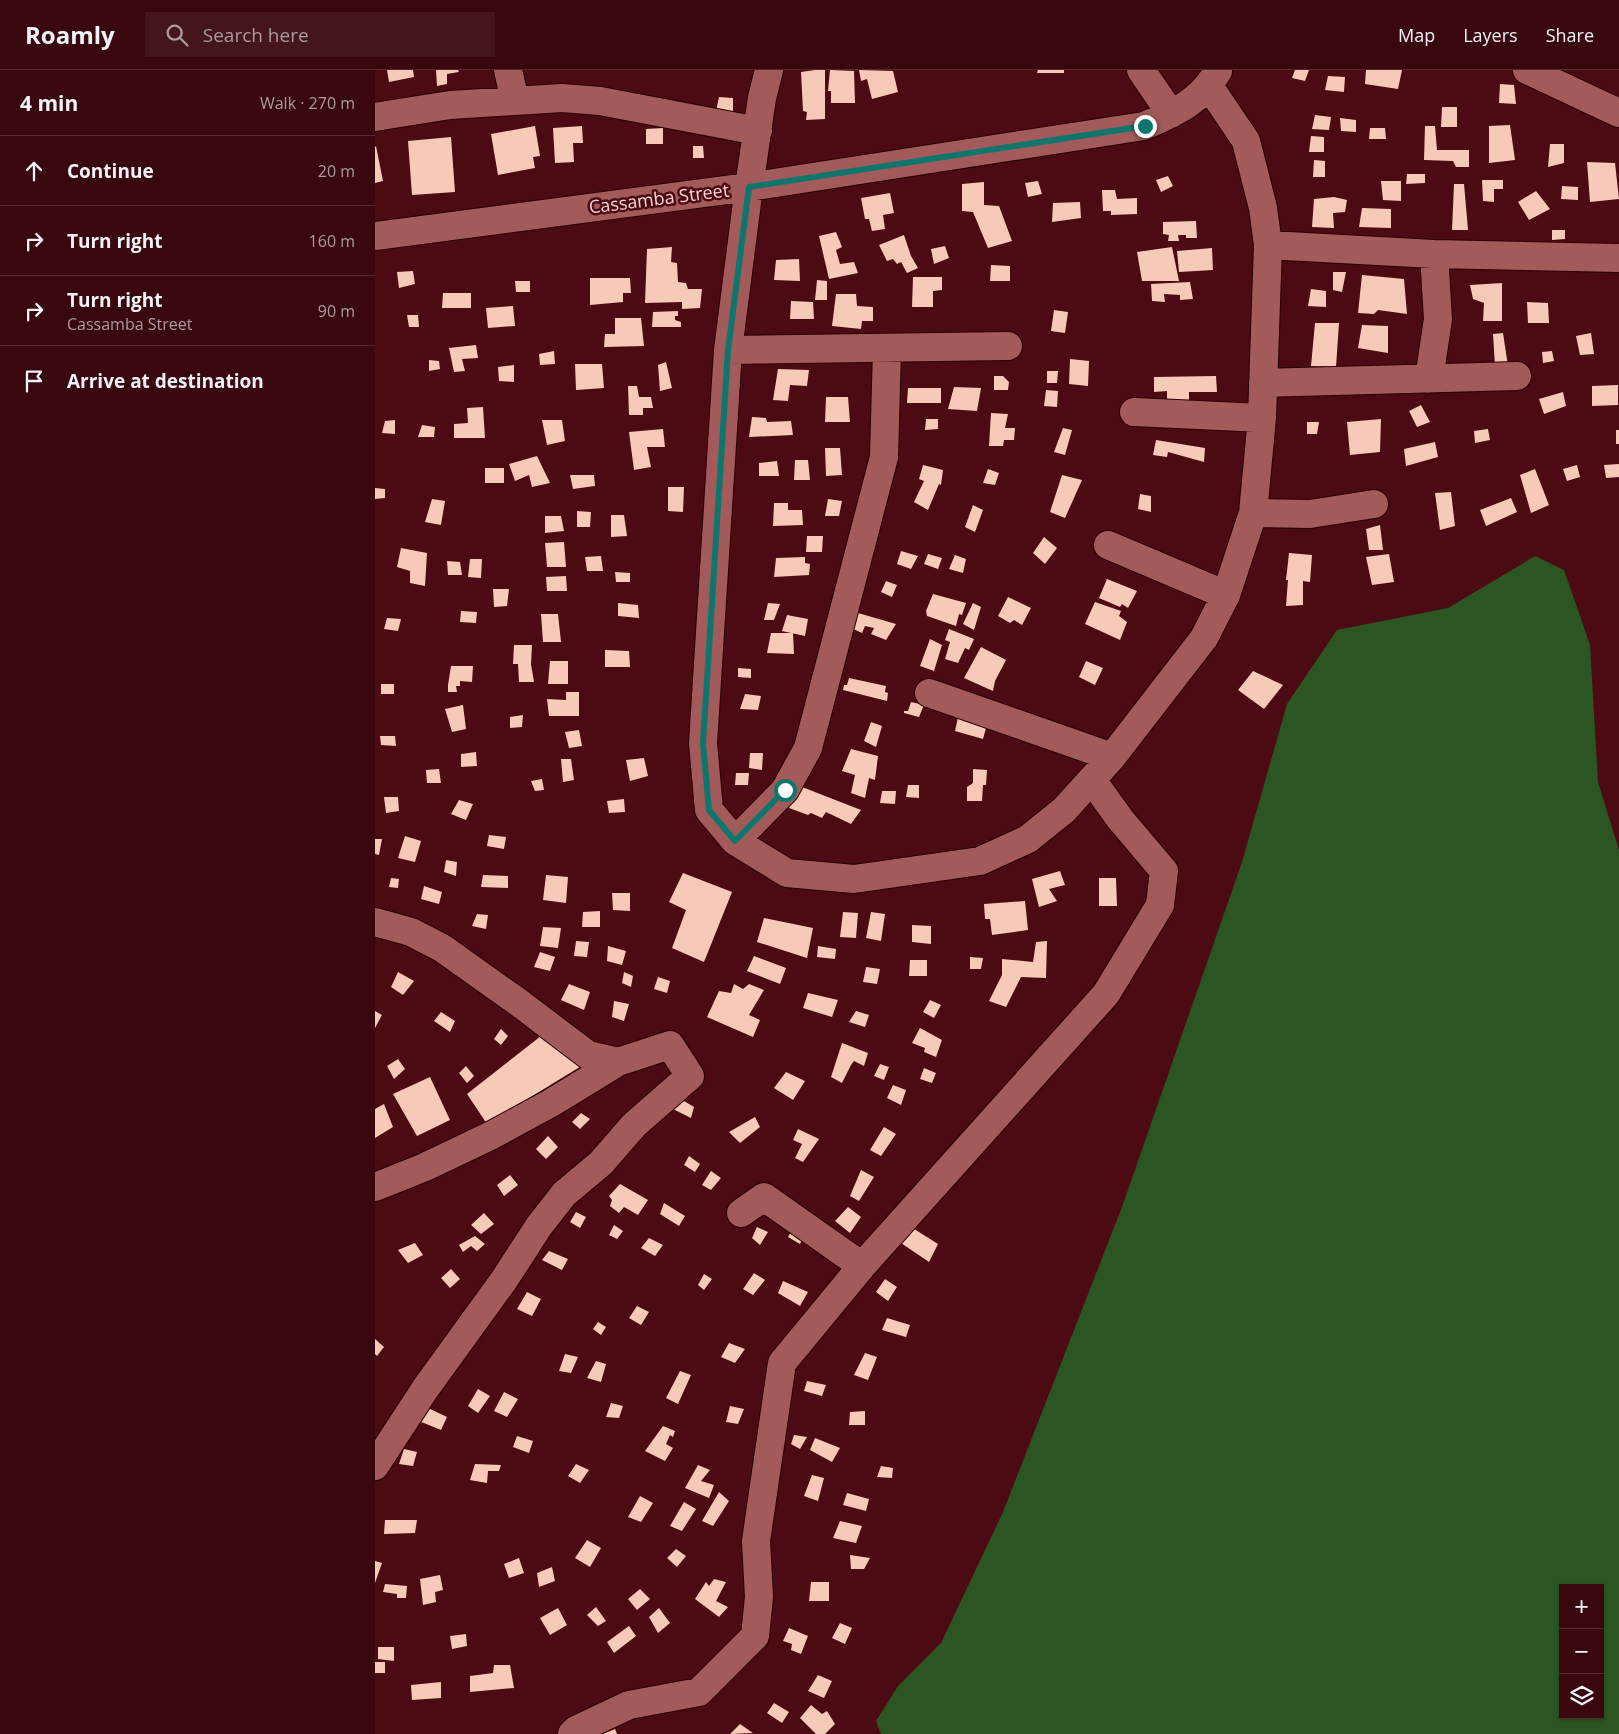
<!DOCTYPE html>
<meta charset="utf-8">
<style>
body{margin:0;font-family:"Open Sans",sans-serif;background:#44161c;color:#f1f3f6}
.controls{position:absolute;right:15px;bottom:15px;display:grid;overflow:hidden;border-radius:0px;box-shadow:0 1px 4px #0004}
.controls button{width:45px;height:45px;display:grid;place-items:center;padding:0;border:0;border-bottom:1px solid #53292e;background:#39080e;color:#f1f3f6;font:25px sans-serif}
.stop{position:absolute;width:15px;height:15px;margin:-11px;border:4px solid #0f766e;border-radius:50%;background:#fff}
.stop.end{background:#0f766e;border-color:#fff;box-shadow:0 1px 5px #0008}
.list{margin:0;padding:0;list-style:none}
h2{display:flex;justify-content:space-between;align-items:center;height:65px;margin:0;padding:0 20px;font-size:21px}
h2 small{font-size:16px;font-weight:400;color:#ab9a9e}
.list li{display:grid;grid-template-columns:32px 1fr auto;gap:15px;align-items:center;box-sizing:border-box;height:70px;padding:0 20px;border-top:1px solid #53292e}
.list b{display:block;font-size:19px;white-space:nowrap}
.list p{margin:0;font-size:16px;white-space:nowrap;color:#ab9a9e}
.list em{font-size:16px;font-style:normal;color:#ab9a9e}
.icon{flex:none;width:28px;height:28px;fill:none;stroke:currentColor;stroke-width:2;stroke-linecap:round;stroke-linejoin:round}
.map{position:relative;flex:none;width:1244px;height:1664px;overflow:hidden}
header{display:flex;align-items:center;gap:30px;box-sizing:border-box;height:70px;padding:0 25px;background:#39080e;border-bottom:1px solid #53292e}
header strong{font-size:24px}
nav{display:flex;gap:28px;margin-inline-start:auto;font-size:18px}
.search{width:350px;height:45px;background:#44161c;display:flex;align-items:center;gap:12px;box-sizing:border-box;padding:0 18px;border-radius:0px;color:#ab9a9e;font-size:19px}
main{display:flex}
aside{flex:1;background:#39080e}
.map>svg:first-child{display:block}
</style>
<header>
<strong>Roamly</strong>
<div class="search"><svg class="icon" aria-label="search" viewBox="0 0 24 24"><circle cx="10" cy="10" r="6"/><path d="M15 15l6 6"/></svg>Search here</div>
<nav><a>Map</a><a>Layers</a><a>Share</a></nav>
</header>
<main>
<aside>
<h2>4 min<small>Walk · 270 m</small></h2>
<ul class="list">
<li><svg class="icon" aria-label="ahead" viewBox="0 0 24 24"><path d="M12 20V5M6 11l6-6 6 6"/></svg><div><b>Continue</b></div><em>20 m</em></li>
<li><svg class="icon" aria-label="right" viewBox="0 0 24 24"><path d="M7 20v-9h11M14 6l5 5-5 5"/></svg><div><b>Turn right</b></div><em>160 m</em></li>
<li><svg class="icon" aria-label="right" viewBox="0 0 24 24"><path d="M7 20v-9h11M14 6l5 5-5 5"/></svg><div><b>Turn right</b><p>Cassamba Street</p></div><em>90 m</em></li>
<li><svg class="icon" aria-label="arrive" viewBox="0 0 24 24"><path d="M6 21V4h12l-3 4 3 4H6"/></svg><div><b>Arrive at destination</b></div></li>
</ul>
</aside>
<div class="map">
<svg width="1244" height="1664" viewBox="0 0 1244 1664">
<rect width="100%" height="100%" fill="#4c0a12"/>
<path fill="#2b5623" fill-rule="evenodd" d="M1160,486L1189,500L1215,575L1223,712L1244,780V1664H506L501,1651L523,1616L566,1573L628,1442L747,1137L867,792L912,634L962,560L1073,538ZM1188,1518H1225V1645H1188Z"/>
<path fill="#f7c9b9" d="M12,0H38L39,7L14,12Z
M61,0H83L84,2L72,4V14L62,16Z
M440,0H450V49L431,50L432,42L428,41L426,2Z
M455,0L479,1L480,33H456V21H453Z
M484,0L518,1L523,22L497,29L492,9L486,11Z
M663,0H689V3H662Z
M920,0H934L930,11L917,8Z
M991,0H1027L1023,19L990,14Z
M953,6L970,7L969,22L950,20Z
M1125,14L1139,15L1141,34L1124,33Z
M344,27L358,28V44L341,41Z
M1067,37H1082V57H1066Z
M940,45L956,47L954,60L937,59Z
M965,48L981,50V62L966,61Z
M1135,55L1140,90L1114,93V56Z
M160,56L165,86L158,87L160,98L123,105L116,64Z
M207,56L208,73H198L199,92L180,93L178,58Z
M1050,56H1060L1062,80H1094V97H1081L1078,91L1049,90Z
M288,58V74H271V59Z
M995,58H1010L1011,69H994Z
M936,66L949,67V82H934Z
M76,67L80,122L37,125L33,71Z
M1175,74H1189V93L1173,97Z
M1,76L8,111L0,113V77Z
M318,76H328L329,88H318Z
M939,90L950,91V107H938Z
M1212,92L1240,93L1244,129L1215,132Z
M1032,104H1050V113L1031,114Z
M793,106L798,116L786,122L781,110Z
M1107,110H1128V119H1119V132L1108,131Z
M663,111L667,124L653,127L650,113Z
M1006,111H1026V131L1008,130Z
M609,112V135L624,136L637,171L613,178L598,142L587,141V114Z
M1079,114H1089L1093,160H1077Z
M1187,116L1203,117V130L1186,129Z
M727,120H740L742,129L762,128V144L736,145V141H728Z
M1161,121L1175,139L1154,150L1143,132Z
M515,123L519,143L508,145L510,159L497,161L494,149H490L486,128Z
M959,127L972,130L970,142L958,143L959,158L937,157L939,129Z
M705,132L706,148L677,152L678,133Z
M987,138L1016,139V158L984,157Z
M821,151L822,168H811V165H803L804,171H793L794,165L788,164V152Z
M1177,160H1190V169L1177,170Z
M461,162L467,177L461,180L465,194L479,192L483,203L454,209L444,166Z
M529,165L536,186L543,198L532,203L526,192L522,194L518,189L512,191L504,175Z
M570,176L574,188L559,194L556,179Z
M297,177L296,192L302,193L303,212L311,213L313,219H327L325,238L307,239V232L270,233L272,179Z
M797,177L804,211H767L762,182Z
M837,178L838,200L804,202L802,181Z
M424,189L425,211L399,210L401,190Z
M616,195L635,196V211H615Z
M38,201L40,214L24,218L22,202Z
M958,202H971L967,222L958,220Z
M987,205L1029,209L1032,244L1003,240L999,244L983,243Z
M538,207H567V220L558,221V237H537Z
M215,208H255L256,223H248V232L215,235Z
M442,210L452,211V230H440Z
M140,211H155V222H141Z
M815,212L818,229L805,230V225L789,224L790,232L777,231L776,214Z
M1127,213V251H1108L1109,233L1098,229L1095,215Z
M936,219L951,221V237L933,236Z
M68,223H96V238H67Z
M461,224H481L482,236L498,237V251H487L486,259L457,256Z
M416,231L438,232L439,249H415Z
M1152,232L1173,233L1174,253H1153Z
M138,236L140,256L113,258L111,238Z
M679,240L693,242L690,263L676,261Z
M303,241V246H300V250L306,252V257H277L278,242Z
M32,245H43L44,257H34Z
M240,248H266L269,276L229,277L230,264H240Z
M940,253H964L961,297L936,296Z
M987,255L1013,256V283L983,278Z
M1128,263L1133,296H1120L1118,264Z
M1216,263L1219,284L1205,285L1201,266Z
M101,275L103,288L87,289L90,301L79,302L74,278Z
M179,281L180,294L165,295L164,284Z
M1177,281L1179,291L1168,293L1167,282Z
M695,289L714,291L713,316L694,314Z
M54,290L64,291L65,299L54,301Z
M291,292L297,318L285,321L283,295Z
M200,294H227L229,318L201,320Z
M139,295V312L124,311L123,297Z
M403,299L434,300L432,316L415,315L413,331L398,330Z
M672,301H683L682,313H672Z
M619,306H628L634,312L633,320H619Z
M841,306L842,322H814V333L792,334V321L779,322V307Z
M1243,315V335L1217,336V316Z
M253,316H262L264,327H276L278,338H268V345H254Z
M579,317L606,318L602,341L573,339Z
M533,318H566V333H532Z
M671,320L683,321L682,337L669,336Z
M1188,322L1191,336L1169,344L1164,329Z
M451,327H473L475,352H450Z
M1046,335L1055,352L1042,357L1034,341Z
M108,337L110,368H79V354L93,353L92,338Z
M616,343L633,344L630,358H640L639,370H629L628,376H614Z
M377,347L391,348L392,352L416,351L418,365L374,367Z
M551,349H563V359L550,360Z
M1006,349L1005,382L975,385L972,352Z
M20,350V364L7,363L10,351Z
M167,350H187L190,371L172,375Z
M932,352H944L942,364H932Z
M47,355L60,357L59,367H43Z
M688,358L697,360L690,385L679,382Z
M288,359L290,377H272L276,397L259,400L254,362Z
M1113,359L1115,370L1100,373L1099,361Z
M1241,360H1244V374H1241Z
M781,370L830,378L829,392L793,382L792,387L778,385Z
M1060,372L1063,387L1031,396L1029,379Z
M450,378H465L467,405L451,406Z
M162,386L175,413L157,417L154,405L140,411L134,394Z
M420,390H433L435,410H419Z
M402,391L404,406H384V393Z
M1244,394V407L1231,408L1229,395Z
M548,395L568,400L566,415L564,414L553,440L539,432L549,411L544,409Z
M1202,395L1205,407L1192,411L1188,399Z
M110,398H129V413H110Z
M613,399L624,403L620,415L608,413Z
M1160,399L1174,435L1156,443L1145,405Z
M195,405H219L220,416L198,419Z
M687,405L707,410L690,448L675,442Z
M293,417H309L308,442L293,441Z
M0,418L10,419V428L0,429Z
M1076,422L1080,456L1065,460L1060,423Z
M765,424L776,426V442L763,439Z
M1136,428L1142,442L1111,456L1105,440Z
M57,429L70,431L66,455L50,452Z
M453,429L467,431L464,446H450Z
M399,433H413V440H427L428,455L398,456Z
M598,435L608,440L600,462L590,457Z
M202,441L216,442L215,457H202Z
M236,445H249L252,466L236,467Z
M170,446H186L189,461L170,463Z
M1005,455L1008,480H994L991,459Z
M432,466H448L447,482H431Z
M669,467L682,478L670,494L658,483Z
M189,472L191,497H172L170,473Z
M26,478L52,483L50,516L35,513V501L22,497Z
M526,481L543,486L536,499L522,494Z
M914,483L937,485L935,512L928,511V535L911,536L913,510H911Z
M553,484L567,488L563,499L549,494Z
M1014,484L1019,512L997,515L991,487Z
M580,485L591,489L588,503L574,499Z
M226,486L228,501H212L210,487Z
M430,487V493L435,494L434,505L399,507L401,488Z
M95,489H107L106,508L93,507Z
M72,491L85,492L87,505H73Z
M240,502L255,503V512H241Z
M191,506L192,521H172L171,507Z
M732,509L762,521L753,538L747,534L745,537L724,528Z
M511,511L522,515L517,527L506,522Z
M118,519H134L132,536L119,537Z
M558,524L591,533L587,545L584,544L581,556L552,546L551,541Z
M633,527L656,538L647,555L639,550L635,553L623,546Z
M720,532L746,541L744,546L752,552L745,570L710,554Z
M243,533L263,535L264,548L243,546Z
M393,533L405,534L399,550H389Z
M598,533L606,537L599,560L588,554Z
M86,541L102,542L101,553L85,552Z
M483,543L521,554L511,570L496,564L499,558L490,556L487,563L476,558Z
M166,544H183L186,572H168Z
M412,545L433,549L430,566L407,561Z
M12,548L26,549L23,561L9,559Z
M574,559L599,569L594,580L590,578L583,593L570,589L575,572L570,570Z
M396,563H418L419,584L392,583Z
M555,569L567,575L559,601L545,596Z
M139,575H157L156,594L159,612H144L143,594H138Z
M606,577L631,590L620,611L618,621L589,608Z
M230,580L254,581L255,597H230Z
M175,591H193V614H173Z
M711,591L728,598L720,615L704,607Z
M76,596H98L97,612L85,611V616H81L82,622H73V615Z
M363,598L376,599V608L363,607Z
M878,601L908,615L889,639L863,620Z
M474,608L511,616L510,622L513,623L512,631L468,620L469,615H472Z
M6,614H19V624H6Z
M191,622H204V646H174L172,629L191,630Z
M370,624L386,626L383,640L365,639Z
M536,632L549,635L544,647L529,643V641H533Z
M88,635L91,659L77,662L70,639Z
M584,643L613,651L608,669L580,661Z
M148,645L147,657L135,658V647Z
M496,652L507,656L501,677L489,671Z
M204,660L207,676L194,678L190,662Z
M5,666H20L21,676L6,675Z
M476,679L503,686L500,710L494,708L490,728L476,723L480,705L467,701Z
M101,682L102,696L86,697V684Z
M375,683H388L387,700L374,698Z
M269,688L273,706L255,711L251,690Z
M186,689H196L199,710L188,712Z
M64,699L66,713H52L51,700Z
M598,699L612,700L611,715H608L607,731H592V717L598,713Z
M361,703H374L373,715H360Z
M167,709L169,720L160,721L156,711Z
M422,715L486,740L476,754L451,742L447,748L436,743L433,745L414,738Z
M533,715H544V728L531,727Z
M507,721H521L520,734L505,733Z
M9,727H23L24,741L11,743Z
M249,729L250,742L234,743L232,731Z
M84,730L98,734L91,750L76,744Z
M114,765L131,767L129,779L112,776Z
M30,766L46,771L40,792L23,788Z
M0,769H7L4,785L0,784Z
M71,790L82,792L81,806L69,802Z
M685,801L690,815L674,819L682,831L664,837L657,809Z
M308,803L357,822L329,892L297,878L311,840L294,832Z
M108,805L133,806V818L106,817Z
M171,805L193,807L191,833L168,830Z
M16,808L24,809L23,818L14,817Z
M724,808H741L742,836H724Z
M49,816L67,822L64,834L46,829Z
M237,823H255V841L238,840Z
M650,831L653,860L617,865L615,849H610L609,834Z
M225,841V857H207L208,842Z
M468,842L483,843L481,868L465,867Z
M496,842L510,844L506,871L491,868Z
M102,844L113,845L111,859L97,856Z
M389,848L438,858L432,888L382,872Z
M537,855L556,856V874L537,872Z
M168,857L186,858L183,878L165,876Z
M201,871L214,872L212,887L199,886Z
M672,871L671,908L646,907L631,937L614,931L627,905V889L658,892L661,872Z
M233,876L251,881L247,895L232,891Z
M443,876L461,879L460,889L442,887Z
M165,882L180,887L175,901L159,897Z
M379,886L411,898L405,914L372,901Z
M595,887L608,888L606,899H595Z
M535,890H552V906H534Z
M491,897L505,899L502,914L488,912Z
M23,902L39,911L28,925L16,917Z
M249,902L258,906L256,917L247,913Z
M283,907L295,911L292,923L279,919Z
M194,914L215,922L209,940L186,930Z
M359,914L368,919L374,914L389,920L374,945L385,950L378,967L332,947L344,921L356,923Z
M433,923L463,930L457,947L428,938Z
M555,930L566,935L559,948L548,942Z
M239,931L254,934L249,951L237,947Z
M0,941L7,945L0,958Z
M481,941L494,945L490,957L474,952Z
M66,942L80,951L75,962L59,951Z
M545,958L567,970L561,987L549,982L550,978L537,973Z
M126,959L133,966L126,975L119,969Z
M166,966L208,995L112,1054L92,1024Z
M467,973L493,983L489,996L479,991L476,995L467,1013L456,1007Z
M23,989L30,999L19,1009L12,996Z
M505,994L514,997L509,1010L499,1006Z
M91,996L99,1006L92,1013L84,1003Z
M549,998L561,1003L557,1013L545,1009Z
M411,1002L430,1011L418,1030L399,1018Z
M55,1007L75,1050L42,1066L18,1024Z
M518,1015L531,1020L526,1035L512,1028Z
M304,1028L319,1037L316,1048L298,1039Z
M9,1034L18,1057L0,1068V1039Z
M206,1043L215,1049L205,1059L197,1052Z
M380,1047L385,1057L365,1073L354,1062Z
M509,1057L521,1064L506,1086L495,1080Z
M423,1059L444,1069L428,1092L420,1088L427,1074L418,1070Z
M173,1066L183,1077L171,1089L161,1079Z
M314,1086L325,1094L320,1102L309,1095Z
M486,1100L499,1107L484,1131L475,1126Z
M336,1101L346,1108L336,1120L327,1115Z
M135,1105L143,1115L129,1126L122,1115Z
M245,1114L273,1130L263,1145L249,1137L244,1143L235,1136L237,1130L234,1126Z
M289,1133L310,1146L304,1156L285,1144Z
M473,1137L486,1147L475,1163L460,1151Z
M201,1142L211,1147L205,1158L195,1152Z
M109,1143L119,1154L106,1164L96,1155Z
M421,1153L432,1160L425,1174L413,1167Z
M239,1155L248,1161L242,1169L234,1165Z
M382,1157L393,1162L385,1175L377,1168Z
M536,1157L563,1174L554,1192L526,1173Z
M100,1166L110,1174L102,1181L96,1176L88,1182L84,1175Z
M274,1168L288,1175L280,1186L266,1178Z
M40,1173L48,1185L33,1193L23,1180Z
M174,1181L193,1189L187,1200L167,1190Z
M76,1199L85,1209L75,1218L66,1208Z
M379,1203L390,1210L378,1225L368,1219Z
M329,1204L337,1209L329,1220L323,1215Z
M510,1209L522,1217L513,1231L501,1222Z
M408,1211L433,1222L425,1236L403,1223Z
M152,1222L166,1229L157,1246L142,1239Z
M262,1236L274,1242L266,1255L254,1248Z
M512,1248L535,1255L531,1267L507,1260Z
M223,1252L231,1257L226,1265L218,1259Z
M0,1269L9,1277L2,1286L0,1284Z
M354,1273L370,1279L360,1293L346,1287Z
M490,1283L502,1287L493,1310L479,1305Z
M190,1284L203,1287L196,1303L184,1301Z
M221,1291L231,1294L226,1312L212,1308Z
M305,1301L316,1305L303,1334L291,1328Z
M432,1311L451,1315L447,1326L429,1321Z
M103,1319L115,1326L103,1343L93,1336Z
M129,1322L143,1329L132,1347L119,1341Z
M236,1333L248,1336L244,1348L231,1347Z
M355,1336L369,1339L363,1354L351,1352Z
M53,1338L72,1347L66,1360L44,1351Z
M490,1341V1355H474L475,1342Z
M288,1356L300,1361L298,1367L295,1365L291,1374L298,1378L290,1391L270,1381Z
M419,1365L432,1367L425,1379L416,1374Z
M142,1366L158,1371L154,1383L138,1377Z
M440,1368L465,1378L457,1392L435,1380Z
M29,1379L42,1382L38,1396L24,1394Z
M100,1394L126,1395L124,1401H113L112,1413L95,1410Z
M201,1394L214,1400L205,1413L193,1406Z
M323,1395L335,1400L326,1411L339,1415L334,1428L310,1418Z
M506,1396L518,1398L517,1408L502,1407Z
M437,1405L449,1408L443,1431L429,1426Z
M344,1422L354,1431L338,1456L327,1451Z
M472,1423L494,1429L491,1441L468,1435Z
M265,1426L278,1433L266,1452L253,1447Z
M309,1432L321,1439L307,1461L295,1456Z
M10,1450H42L40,1463L9,1464Z
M465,1451L487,1456L481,1473L458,1468Z
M212,1470L226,1478L215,1497L200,1488Z
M301,1479L311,1486L302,1497L292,1488Z
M475,1485L495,1488L489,1499H476Z
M144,1488L149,1503L134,1508L129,1494Z
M0,1491L7,1493L0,1513Z
M177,1497L180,1511L164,1517L162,1503Z
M65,1505L68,1520L60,1522L61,1532L48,1535L45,1509Z
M339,1509L351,1512L341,1531L353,1537L344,1547L320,1529L331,1512L334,1516Z
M436,1512H454V1531H434Z
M10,1514L32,1516L31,1528H22V1524L8,1522Z
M265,1519L275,1529L262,1540L253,1529Z
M221,1537L231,1551L223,1556L212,1545Z
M183,1538L192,1555L175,1565L165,1548Z
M284,1538L295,1553L283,1563L274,1547Z
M465,1553L477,1558L470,1574L457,1568Z
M254,1556L261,1566L239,1583L232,1572Z
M414,1558L433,1566L426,1584L416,1580L417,1574L408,1571Z
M91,1564L92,1576L77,1579L75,1566Z
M3,1577H19V1591L3,1589Z
M0,1592H10V1603H0Z
M119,1595H135L139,1618L95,1622V1606L118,1603Z
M443,1605L457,1611L449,1628L433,1621Z
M66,1612V1628L37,1630L36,1615Z
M399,1633L414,1642L407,1653L392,1643Z
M436,1635L447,1644L452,1641L460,1654L450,1664H441L425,1648Z
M365,1654L378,1663L355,1664Z
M240,1659L242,1664H228Z"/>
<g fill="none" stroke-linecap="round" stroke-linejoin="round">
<g stroke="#290003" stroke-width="30">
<path id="minor" d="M133,0L140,31
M394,0L387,28L374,117L353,280L328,673L334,740L360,771L412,803L479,809L605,791L653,769L689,740L737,687L829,568L851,525L878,443L887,348L893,175L888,138L871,71L834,16
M766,0L796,44
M1152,0L1244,43
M0,47L75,35L187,28L225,31L383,61
M0,166L374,117L769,56C801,42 825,32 843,1
M893,175L1059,184L1244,188
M353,280L633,276
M1054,309L1063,249L1059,184
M888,313L1142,306
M759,342L887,348
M878,443L935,444L999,434
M733,475L851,525
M554,623L737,687
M360,771L410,720L433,678L509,387L512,279
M0,852L36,862L67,878L143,932L213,985L243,992
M0,1117L50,1097L117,1065L176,1033L243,992L295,975L315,1006L259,1055L226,1093L189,1124L164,1156L129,1210L50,1319L0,1396
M366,1143L389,1127L487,1196
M197,1664L201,1660L254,1635L324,1622L380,1566L384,1527L381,1471L407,1293L487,1196L731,924L785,835L789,801L745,749L717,710"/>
</g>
<use href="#minor" stroke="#a25a5a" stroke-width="28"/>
</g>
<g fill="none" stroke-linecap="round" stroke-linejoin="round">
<path stroke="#0f766e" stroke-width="6" d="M410,720L360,771L334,740L328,673L353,280L374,117L770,56"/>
</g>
<g text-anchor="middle" stroke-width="5" stroke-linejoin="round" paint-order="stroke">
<g font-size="18" fill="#fed4d3" stroke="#4c0a12">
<text transform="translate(284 129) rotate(-7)" y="6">Cassamba Street</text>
</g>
</g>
</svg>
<div class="controls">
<button>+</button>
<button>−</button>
<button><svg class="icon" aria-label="layers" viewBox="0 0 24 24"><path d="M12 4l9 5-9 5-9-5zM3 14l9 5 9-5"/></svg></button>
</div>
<div class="stop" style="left:410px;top:720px"></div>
<div class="stop end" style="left:770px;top:56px"></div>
</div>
</main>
